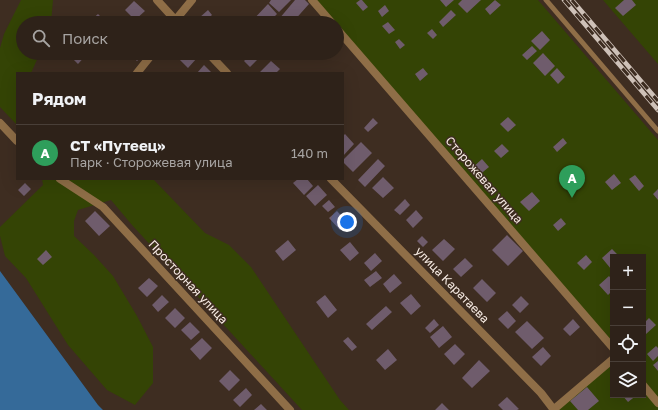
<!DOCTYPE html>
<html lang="ru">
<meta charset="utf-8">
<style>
body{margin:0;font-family:"Golos Text",sans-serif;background:#362a22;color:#f1f3f6}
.controls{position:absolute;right:12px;bottom:12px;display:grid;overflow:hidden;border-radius:0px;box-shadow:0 4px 16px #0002}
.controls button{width:36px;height:36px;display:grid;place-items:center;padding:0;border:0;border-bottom:1px solid #493f38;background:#2e2219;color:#f1f3f6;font:20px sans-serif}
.you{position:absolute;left:347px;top:222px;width:14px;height:14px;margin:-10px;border:3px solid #fff;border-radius:50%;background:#1a73e8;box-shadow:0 0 0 6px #1a73e833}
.badge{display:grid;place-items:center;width:26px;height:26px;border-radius:50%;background:#8bbbb9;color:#fff;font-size:13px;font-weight:700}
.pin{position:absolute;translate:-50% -33px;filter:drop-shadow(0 1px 2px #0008)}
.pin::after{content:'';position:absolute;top:21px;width:14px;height:12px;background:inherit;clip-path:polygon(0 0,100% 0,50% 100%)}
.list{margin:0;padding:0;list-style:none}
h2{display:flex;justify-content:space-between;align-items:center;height:52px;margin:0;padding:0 16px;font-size:17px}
h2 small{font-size:13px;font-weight:400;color:#a7a4a2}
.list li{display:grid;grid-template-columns:26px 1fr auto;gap:12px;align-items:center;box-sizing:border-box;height:56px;padding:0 16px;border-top:1px solid #493f38}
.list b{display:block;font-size:15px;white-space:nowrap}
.list p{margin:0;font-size:13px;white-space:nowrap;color:#a7a4a2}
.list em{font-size:13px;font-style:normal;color:#a7a4a2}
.icon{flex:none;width:22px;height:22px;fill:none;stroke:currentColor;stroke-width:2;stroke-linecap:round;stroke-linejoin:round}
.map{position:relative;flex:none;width:658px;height:410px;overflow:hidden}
.search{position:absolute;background:#2e2219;box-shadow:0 4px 16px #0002;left:16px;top:16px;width:328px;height:44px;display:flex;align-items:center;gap:10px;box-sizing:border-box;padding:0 14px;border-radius:22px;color:#a7a4a2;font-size:15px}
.panel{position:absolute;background:#2e2219;box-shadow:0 4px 16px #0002;left:16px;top:72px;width:328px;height:108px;border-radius:0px}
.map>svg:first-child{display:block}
</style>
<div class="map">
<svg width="658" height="410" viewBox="0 0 658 410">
<rect width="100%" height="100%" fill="#3e2d21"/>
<path fill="#344405" d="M21,0H53L51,23H23V53H40L31,73H17V125L0,107V48L4,34Z
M314,0H538L658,140V410H556L613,358V395H643V257H613V345L337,26V23H334Z
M603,0H658V64Z
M42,179H153L205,233L229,245L251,267L340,400L349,410H302L132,225L111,200L78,210L74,221V236L94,255L113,276L137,316L153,347V383L135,405L107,390L68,345L26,278L5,256L0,236V227L43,185Z"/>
<path fill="#356a99" d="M0,271L98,405L103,410H0Z"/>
<path fill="#6f5c6c" d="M271,0H291L279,12L269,3Z
M295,0H305L309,4L292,23H284L279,19Z
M360,0H362L368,7L363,11L356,3Z
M440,0H454L446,7Z
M462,0H481L467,13L458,4Z
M495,0L501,5L490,15L485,9Z
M624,0H632L636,5L623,16L615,8Z
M134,1L145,11L135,20L125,10Z
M268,4L277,14L268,23H250Z
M385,5L389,11L382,17L378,11Z
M208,10L212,15L203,23L199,18Z
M451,10L456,15L443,27L439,22Z
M98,14L107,23H88Z
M235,17L240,23H228Z
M388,22L395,30L389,34L382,26Z
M432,29L437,35L433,39L427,33Z
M542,31L550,40L540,50L531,41Z
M399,39L405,45L400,49L395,42Z
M532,46L537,51L527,60L522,55Z
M78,53H88L78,64L73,59Z
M128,53H139L142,56L137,61Z
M177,53H192L197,58L188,68L175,55Z
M252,53L258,59L250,67L244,61Z
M543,53L555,66L545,76L533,63Z
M271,61L280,69L276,73H259Z
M204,65L212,73H197Z
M423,68L428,74L420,81L415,74Z
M557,68L565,77L558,84L550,75Z
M508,117L516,125L508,132L500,124Z
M373,118L378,123L368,132L364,128Z
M345,134L354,144L343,156V136Z
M563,138L567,143L557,152L553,147Z
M361,142L372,153L353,172L343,162V160Z
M502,144L509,151L501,158L494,151Z
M378,159L385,166L365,187L358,180Z
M482,159L489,167L478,176L471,169Z
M614,174L621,183L612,190L605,182Z
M635,175L644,186L639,191L629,179Z
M383,177L394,188L383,198L372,188Z
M298,179H307L313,186L304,195L293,183Z
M25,183L31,189L24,196L18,190Z
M318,185L327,195L315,206L306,196Z
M658,189V200L653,194Z
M532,192L540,201L529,211L520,202Z
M405,199L410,205L400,215L394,210Z
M329,200L335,207L328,212L322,206Z
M416,210L423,218L413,228L406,220Z
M95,211L110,226L99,236L85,221Z
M337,211L348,223L340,230L329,218Z
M561,218L566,224L558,231L553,225Z
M507,235L523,251L508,266L492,250Z
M422,236L428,242L423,247L417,241Z
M444,239L455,249L443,261L432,250Z
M288,240L296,250L283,261L275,251Z
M350,242L359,253L350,261L340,250Z
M612,249L620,257H613V267L611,269L602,258Z
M46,250L52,257L43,265L37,259Z
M375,253L382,261L371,271L364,263Z
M586,255L592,262L584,270L577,263Z
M465,258L473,266L461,277L453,269Z
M376,271L382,278L370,287L364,280Z
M394,274L402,283L390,293L383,284Z
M609,276L613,281V290L608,295L599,285Z
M149,278L158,286L147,297L138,288Z
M482,279L496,293L487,302L473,288Z
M411,294L421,306L411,315L400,303Z
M162,295L169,302L158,312L152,305Z
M325,295L337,310L328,318L316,302Z
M521,296L529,304L520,313L512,305Z
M386,306L392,312L372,330L366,324Z
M175,308L185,318L175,328L165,318Z
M507,311L516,321L508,329L498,319Z
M649,318L656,325L646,334L643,330V324Z
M434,319L439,325L430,333L425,328Z
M573,319L580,327L570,336L563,329Z
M527,321L544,338L532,349L515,332Z
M190,322L200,332L191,340L181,330Z
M443,326L452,337L439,348L430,337Z
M348,337L357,347L352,351L343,341Z
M202,338L212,348L200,360L190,349Z
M455,344L465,354L454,365L444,354Z
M656,346L658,348V356L653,361L647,354Z
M543,347L551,356L541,366L532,357Z
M388,349L397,360L385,370L376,360Z
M479,360L490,371L472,388L462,378Z
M658,361V371L653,365Z
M230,370L240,380L229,391L219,381Z
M587,387L599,401L588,410H578L570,401Z
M246,388L252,395L240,407L233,400Z
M622,395H637L628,402Z
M507,397L519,409L517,410H503L498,405Z
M442,403L449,410H435Z
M261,404L267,410H254Z"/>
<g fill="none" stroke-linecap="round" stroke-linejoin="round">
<path stroke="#8f6e47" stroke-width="5" d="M546,0L658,131"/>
<path stroke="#8f6e47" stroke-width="8" d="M157,0L178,23
M312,0L332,23
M173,23L192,0
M337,29L613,348
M208,53L227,73
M137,73L153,53
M0,123L17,141
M60,179L103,207L290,410
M331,179L541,393L554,410
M643,385L658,403
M553,410L613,359"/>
<g stroke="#cec1b8" stroke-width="4.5">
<path id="rail" d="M564,0L658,110
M572,0L658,101"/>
</g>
<use href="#rail" stroke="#3e2d21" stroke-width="3" stroke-dasharray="9" stroke-linecap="butt"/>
</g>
<g text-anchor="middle" stroke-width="3" stroke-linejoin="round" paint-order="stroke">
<g font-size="12" fill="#f8ece4" stroke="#3e2d21">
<text transform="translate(484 180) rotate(49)" y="4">Сторожевая улица</text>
<text transform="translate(188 282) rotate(47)" y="4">Просторная улица</text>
<text transform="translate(452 285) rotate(46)" y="4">улица Каратаева</text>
</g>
</g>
</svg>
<div class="controls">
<button>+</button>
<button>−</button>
<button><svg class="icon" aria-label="locate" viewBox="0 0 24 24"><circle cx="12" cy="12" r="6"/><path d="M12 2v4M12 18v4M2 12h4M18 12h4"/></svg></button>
<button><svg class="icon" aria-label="layers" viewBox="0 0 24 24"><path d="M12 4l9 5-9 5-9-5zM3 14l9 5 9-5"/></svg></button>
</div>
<div class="you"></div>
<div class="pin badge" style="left:572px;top:198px;background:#2e9e5b">A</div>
<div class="search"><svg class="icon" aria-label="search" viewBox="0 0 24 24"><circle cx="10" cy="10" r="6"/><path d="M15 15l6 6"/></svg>Поиск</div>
<section class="panel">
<h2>Рядом<small></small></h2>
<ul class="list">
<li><span class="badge" style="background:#2e9e5b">A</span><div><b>СТ «Путеец»</b><p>Парк · Сторожевая улица</p></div><em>140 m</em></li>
</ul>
</section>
</div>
